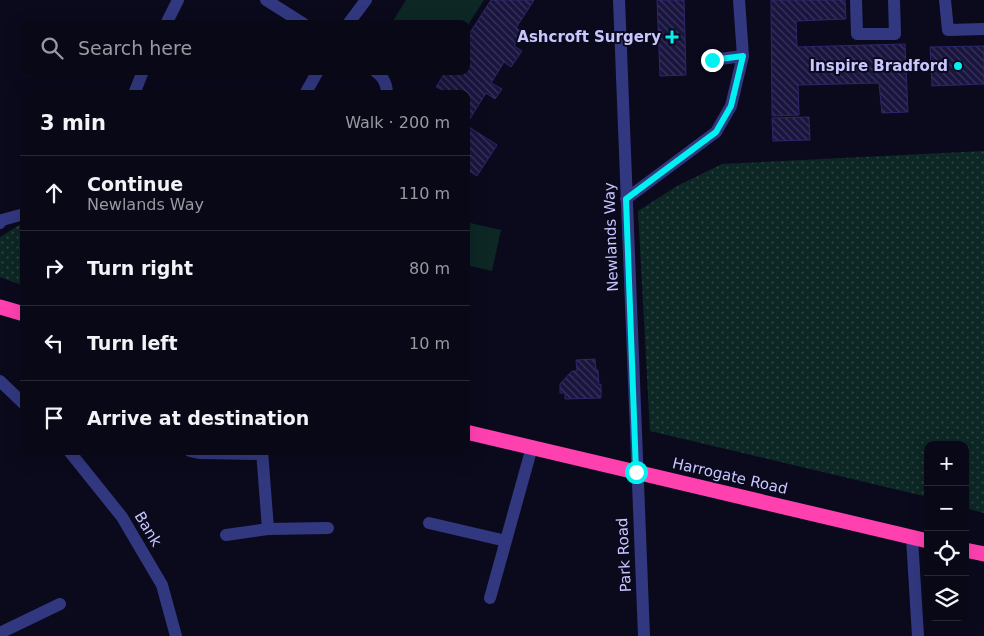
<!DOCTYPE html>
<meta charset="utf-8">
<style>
body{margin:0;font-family:"DejaVu Sans",sans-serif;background:#161623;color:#f1f3f6}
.controls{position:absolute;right:15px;bottom:15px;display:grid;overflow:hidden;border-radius:10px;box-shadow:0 5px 20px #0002}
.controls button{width:45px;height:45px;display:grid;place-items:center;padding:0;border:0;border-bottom:1px solid #292935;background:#080816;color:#f1f3f6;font:25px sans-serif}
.stop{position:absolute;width:15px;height:15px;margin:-11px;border:4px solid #00f1f0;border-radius:50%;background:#fff}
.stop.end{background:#00f1f0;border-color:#fff;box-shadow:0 1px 5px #0008}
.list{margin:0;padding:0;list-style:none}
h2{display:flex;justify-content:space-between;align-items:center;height:65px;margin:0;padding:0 20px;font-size:21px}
h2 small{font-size:16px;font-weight:400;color:#989aa1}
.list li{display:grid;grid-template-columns:32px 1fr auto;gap:15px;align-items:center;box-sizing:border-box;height:75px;padding:0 20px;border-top:1px solid #292935}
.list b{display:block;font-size:19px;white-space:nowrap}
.list p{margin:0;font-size:16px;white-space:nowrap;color:#989aa1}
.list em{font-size:16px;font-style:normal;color:#989aa1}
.icon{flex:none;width:28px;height:28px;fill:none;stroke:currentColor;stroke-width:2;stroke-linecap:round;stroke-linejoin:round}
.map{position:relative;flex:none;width:984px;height:636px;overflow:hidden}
.search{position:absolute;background:#080816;box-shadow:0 5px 20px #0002;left:20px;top:20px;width:450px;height:55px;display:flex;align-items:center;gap:12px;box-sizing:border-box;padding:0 18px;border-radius:10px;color:#989aa1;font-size:19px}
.panel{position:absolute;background:#080816;box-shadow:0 5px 20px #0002;left:20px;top:90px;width:450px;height:365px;border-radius:10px}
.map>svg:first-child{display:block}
</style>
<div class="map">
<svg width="984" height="636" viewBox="0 0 984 636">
<defs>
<pattern id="grass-dots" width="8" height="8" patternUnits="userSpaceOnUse" patternTransform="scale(1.25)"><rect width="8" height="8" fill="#0d2724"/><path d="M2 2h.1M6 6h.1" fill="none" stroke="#2f4545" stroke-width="1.8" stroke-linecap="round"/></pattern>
<pattern id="building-back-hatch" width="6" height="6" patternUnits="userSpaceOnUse" patternTransform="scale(1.25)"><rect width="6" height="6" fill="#19153f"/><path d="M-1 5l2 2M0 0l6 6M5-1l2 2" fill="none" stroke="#39365c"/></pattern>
</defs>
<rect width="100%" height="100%" fill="#0b0a1d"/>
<path fill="url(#grass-dots)" d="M984,151V513L965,508V445H928V497L650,431L638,211L677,186L722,164Z
M24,222V286L0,277V237Z"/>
<path fill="#0d2724" d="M406,0H484L466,28V24H391Z
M466,222L501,230L492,271L466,265Z"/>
<path fill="url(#building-back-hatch)" stroke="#2c266c" d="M491,0H534L516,28L523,32L514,46L522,51L511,67L504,62L491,83L502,89L495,99L486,93L466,125L497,145L477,176L466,169V94H440L443,90L436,87L446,71H466V39Z
M657,0H684L686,75L660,76Z
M771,0H845L846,19L796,21L797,47L905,44L908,112L882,113L879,83L798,85L799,115L772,116Z
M984,46V84L932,86L930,47Z
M809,117L810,140L773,141L772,118Z
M595,359L596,370H598L599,385L601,384V398L565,399V393H560V384L572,371H577L576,360Z"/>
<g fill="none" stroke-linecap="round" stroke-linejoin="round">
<path stroke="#32387f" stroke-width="12" d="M266,0L304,24
M619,0L644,636
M856,0L857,34H895L894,0
M945,0L948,30L984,29
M166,24L178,0
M348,24L366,0
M712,60L743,56
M375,71C383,77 387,83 387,94
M134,94L143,71
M305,94L318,71
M626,199L716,132L731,106L743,56L739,0
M0,223L2,220L24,214
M0,381L24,404
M69,451L122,517L162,585L176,636
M190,451L199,453L261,454
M262,451L268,529
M429,523L506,541
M226,535L268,529L328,528
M912,538L918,636
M490,598L532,447
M0,633L60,604"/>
<path stroke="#ff41b0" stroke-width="15" d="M0,307L24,314
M466,432L928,541
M965,550L984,554"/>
</g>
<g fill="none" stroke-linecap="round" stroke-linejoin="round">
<path stroke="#00f1f0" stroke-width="6" d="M636,472L626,199L716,132L731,106L743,56L712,60"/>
</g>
<g fill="#00f1f0" stroke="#0b0a1d" stroke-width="2">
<path d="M669.5 29.5h5v5h5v5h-5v5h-5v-5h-5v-5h5z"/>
<circle cx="958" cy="66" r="5"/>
</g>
<g text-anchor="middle" stroke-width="4" stroke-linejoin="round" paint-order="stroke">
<g font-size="15" font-weight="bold" fill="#c7c6ff" stroke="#0b0a1d" text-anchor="end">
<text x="661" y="42">Ashcroft Surgery</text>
<text x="948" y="71">Inspire Bradford</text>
</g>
<g font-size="15" fill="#c7c6ff" stroke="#0b0a1d">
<text transform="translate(611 237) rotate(-92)" y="5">Newlands Way</text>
<text transform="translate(730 476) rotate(13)" y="5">Harrogate Road</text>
<text transform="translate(148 529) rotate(59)" y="5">Bank</text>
<text transform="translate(624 555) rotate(-93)" y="5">Park Road</text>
</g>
</g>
</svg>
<div class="controls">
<button>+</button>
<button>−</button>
<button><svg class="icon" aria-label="locate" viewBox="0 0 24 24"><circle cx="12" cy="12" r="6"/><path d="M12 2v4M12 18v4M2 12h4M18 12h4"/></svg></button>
<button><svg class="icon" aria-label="layers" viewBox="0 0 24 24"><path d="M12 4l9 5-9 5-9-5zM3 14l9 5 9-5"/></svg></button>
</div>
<div class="stop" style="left:636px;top:472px"></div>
<div class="stop end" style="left:712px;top:60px"></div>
<div class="search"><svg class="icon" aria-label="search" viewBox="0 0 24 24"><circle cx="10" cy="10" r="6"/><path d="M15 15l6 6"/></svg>Search here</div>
<section class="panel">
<h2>3 min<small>Walk · 200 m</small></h2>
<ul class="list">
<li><svg class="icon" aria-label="ahead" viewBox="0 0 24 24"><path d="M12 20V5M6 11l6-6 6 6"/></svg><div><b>Continue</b><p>Newlands Way</p></div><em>110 m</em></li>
<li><svg class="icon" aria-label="right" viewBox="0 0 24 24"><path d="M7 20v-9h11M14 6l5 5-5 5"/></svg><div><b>Turn right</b></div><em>80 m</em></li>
<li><svg class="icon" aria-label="left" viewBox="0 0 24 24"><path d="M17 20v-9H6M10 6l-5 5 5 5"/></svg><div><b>Turn left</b></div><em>10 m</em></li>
<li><svg class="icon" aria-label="arrive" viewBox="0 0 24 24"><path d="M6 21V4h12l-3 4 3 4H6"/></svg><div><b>Arrive at destination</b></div></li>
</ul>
</section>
</div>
